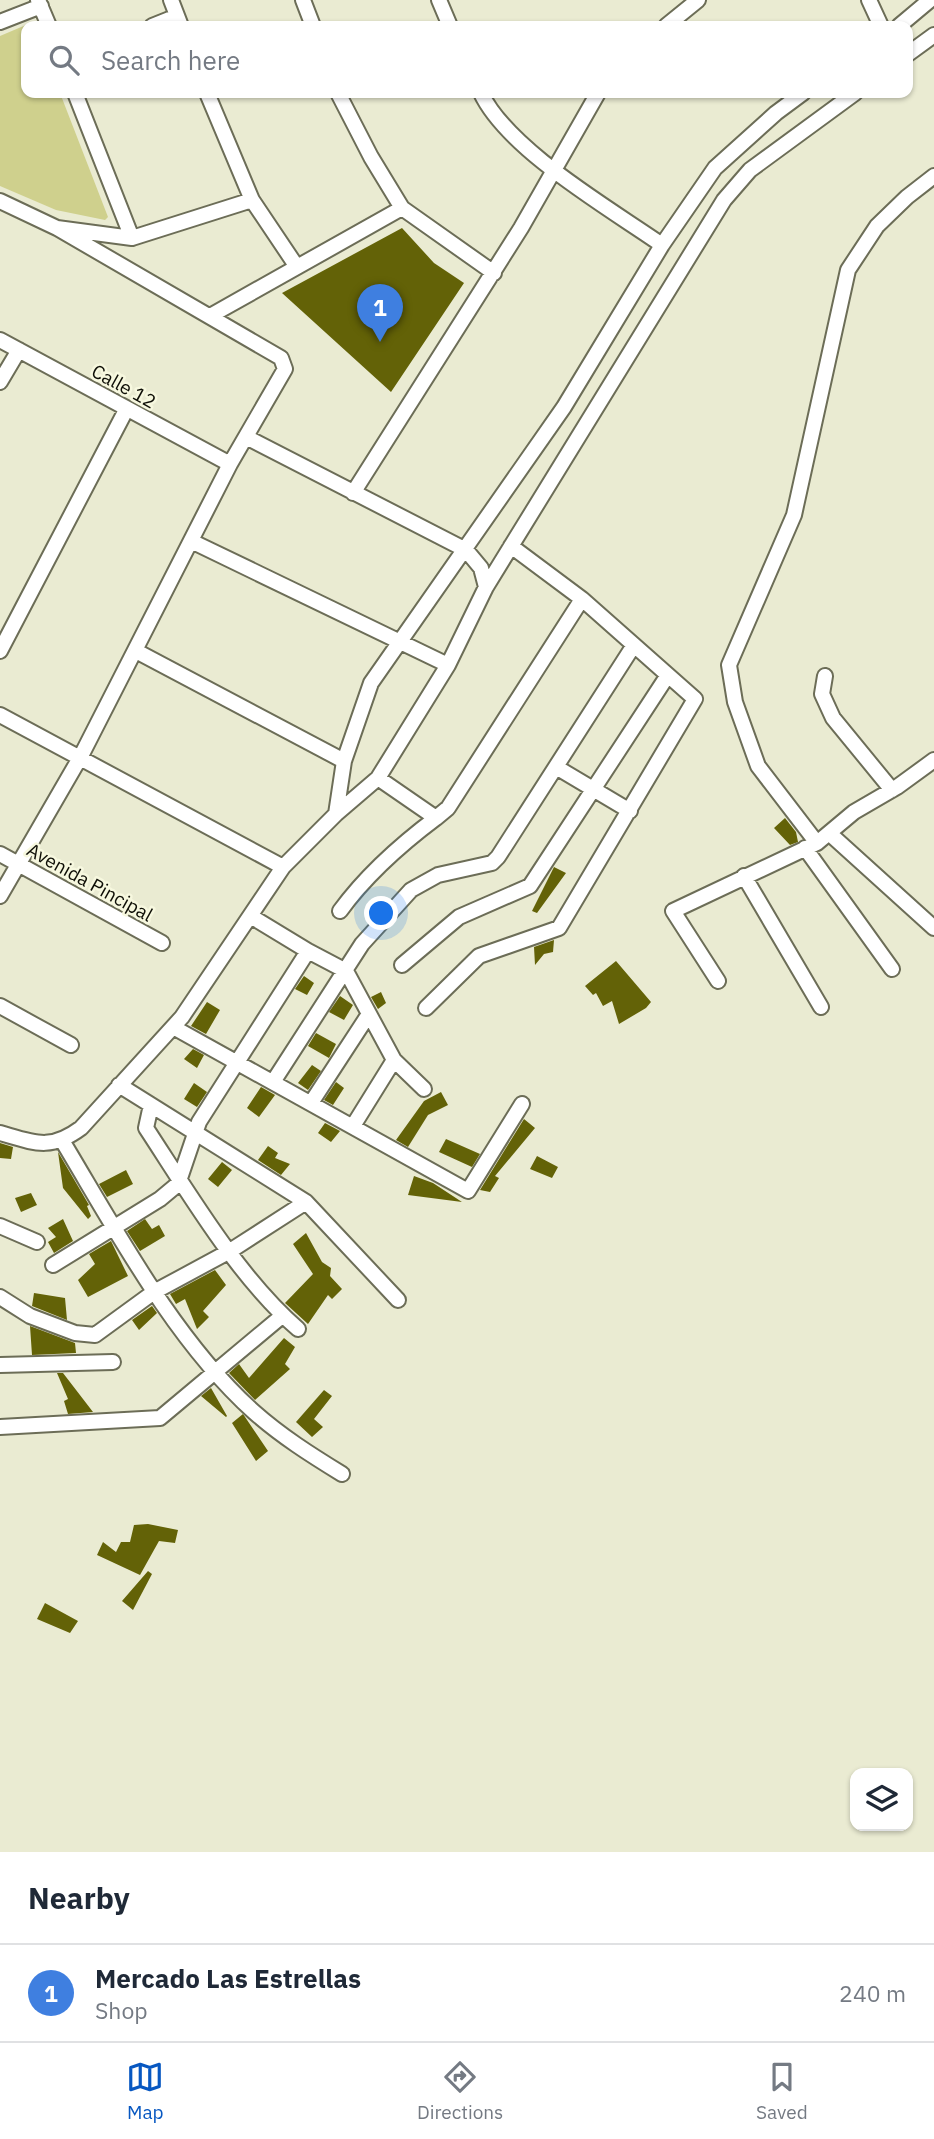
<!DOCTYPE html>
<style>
body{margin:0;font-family:"IBM Plex Sans",sans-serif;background:#f6f6f7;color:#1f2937}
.controls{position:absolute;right:21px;bottom:21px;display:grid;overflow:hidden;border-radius:14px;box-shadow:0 2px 5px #0004}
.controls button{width:63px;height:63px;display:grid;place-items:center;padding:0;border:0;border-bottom:2px solid #e0e1e3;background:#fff;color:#1f2937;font:35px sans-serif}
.you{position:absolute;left:382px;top:914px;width:24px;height:24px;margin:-18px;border:5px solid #fff;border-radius:50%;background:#1a73e8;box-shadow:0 0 0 10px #1a73e833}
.badge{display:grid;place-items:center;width:46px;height:46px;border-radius:50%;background:#0757c1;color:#fff;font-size:23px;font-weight:700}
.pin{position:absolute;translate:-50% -58px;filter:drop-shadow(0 2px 4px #0008)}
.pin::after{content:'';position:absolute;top:37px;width:24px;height:21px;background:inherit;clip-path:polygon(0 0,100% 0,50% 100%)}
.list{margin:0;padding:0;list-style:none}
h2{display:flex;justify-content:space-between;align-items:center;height:91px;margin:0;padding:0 28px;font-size:30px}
h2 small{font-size:23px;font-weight:400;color:#747a83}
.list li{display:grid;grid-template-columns:46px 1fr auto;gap:21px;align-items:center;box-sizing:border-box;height:98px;padding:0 28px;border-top:2px solid #e0e1e3}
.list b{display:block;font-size:26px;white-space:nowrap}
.list p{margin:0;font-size:23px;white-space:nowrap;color:#747a83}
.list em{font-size:23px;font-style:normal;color:#747a83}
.icon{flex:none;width:38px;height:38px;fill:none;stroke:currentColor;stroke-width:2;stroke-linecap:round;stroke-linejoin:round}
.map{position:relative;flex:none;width:934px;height:1852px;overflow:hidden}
.search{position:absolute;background:#fff;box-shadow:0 2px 5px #0004;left:21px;right:21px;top:21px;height:77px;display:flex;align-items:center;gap:18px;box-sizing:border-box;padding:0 24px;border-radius:14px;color:#747a83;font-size:26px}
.sheet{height:189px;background:#fff}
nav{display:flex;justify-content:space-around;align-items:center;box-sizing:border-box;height:98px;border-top:2px solid #e0e1e3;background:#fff;font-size:19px;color:#747a83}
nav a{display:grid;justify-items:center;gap:4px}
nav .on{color:#0757c1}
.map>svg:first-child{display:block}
</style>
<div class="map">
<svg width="934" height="1852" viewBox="0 0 934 1852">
<rect width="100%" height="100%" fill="#eaebd2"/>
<path fill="#cfd08d" d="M33,22L34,26H26V93H60L108,217L105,220L56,210L0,186V36Z"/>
<path fill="#636207" d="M402,228L434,263L464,283L391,392L282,293Z
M785,818L796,832L798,842L790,845L774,828Z
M554,867L566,873L537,913L532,911Z
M554,940L553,952L544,954L535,965L534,947Z
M616,961L651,1002L646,1008L619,1024L612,1001L603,1006L596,993L593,995L585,986Z
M304,976L314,983L307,995L295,989Z
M381,992L386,1003L378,1009L371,997Z
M340,996L353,1005L344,1020L329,1012Z
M207,1002L220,1010L206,1034L191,1026Z
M316,1033L336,1044L329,1058L308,1046Z
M193,1049L204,1055L197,1068L184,1059Z
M312,1065L321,1071L308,1090L298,1083Z
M336,1082L344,1088L333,1105L324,1100Z
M194,1083L207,1092L197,1107L184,1099Z
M261,1087L275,1095L259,1117L247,1108Z
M441,1092L448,1105L428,1115L408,1147L396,1140L424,1101Z
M524,1119L535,1128L495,1176L499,1178L490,1192L480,1190Z
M325,1123L340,1131L331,1142L318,1133Z
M446,1139L480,1154L472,1167L439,1152Z
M0,1143L13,1147L11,1159L0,1158Z
M268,1146L278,1153L275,1158L290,1164L281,1175L258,1160Z
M58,1152L89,1205L87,1206L91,1216L88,1219L63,1188Z
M537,1156L558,1167L552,1178L530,1169Z
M222,1162L232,1170L218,1187L208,1179Z
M126,1170L133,1184L107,1197L99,1184Z
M414,1176L433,1183L462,1202L408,1195Z
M31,1193L37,1205L21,1212L15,1198Z
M63,1219L73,1241L54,1253L48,1242L56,1237L48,1228Z
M145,1219L152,1229L159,1225L165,1236L140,1251L127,1231Z
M306,1233L322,1262L331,1268L330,1276L342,1289L332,1299L328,1295L308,1324L285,1303L313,1274L293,1244Z
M111,1241L128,1276L88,1297L78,1280L95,1264L89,1254Z
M215,1270L226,1285L203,1311L209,1317L197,1329L185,1299L176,1304L170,1294Z
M34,1293L65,1298L67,1320L32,1306Z
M152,1306L157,1313L139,1330L132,1320Z
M30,1326L75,1343L76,1353L32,1355Z
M284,1338L295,1347L285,1364L290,1369L255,1400L229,1373L239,1364L249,1378Z
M57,1373H63L93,1412L68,1414L64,1401L68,1399Z
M211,1388L227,1416L226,1417L201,1396Z
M324,1390L332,1396L314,1419L323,1427L312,1437L296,1422Z
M243,1414L268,1451L256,1461L232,1423Z
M148,1524L178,1530L175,1543L159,1541L140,1575L97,1555L103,1542L116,1552L121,1542H130L134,1525Z
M148,1571L152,1574L133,1610L122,1601Z
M45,1603L78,1621L70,1633L37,1619Z"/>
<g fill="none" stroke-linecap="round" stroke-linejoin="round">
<g stroke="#6c6d57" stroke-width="18">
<path id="minor" d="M38,0L49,26
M171,0L181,26
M303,0L313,26
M439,0L450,26
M869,0L881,26
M0,22L41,6
M152,26L177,16
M666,26L698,0
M899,26L930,0
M908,54L934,35
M75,93L132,238
M207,93L252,200L297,267
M338,93L371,157L402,208L494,273
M481,93C508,150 609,208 662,245
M0,201L57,228L132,238L252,200
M210,316L402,208
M0,340L230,464
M0,382L19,350
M248,438L466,550L481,568L486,587L724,200L750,170L855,93
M353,493L521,228L598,93
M191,541L448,665
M0,651L126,410
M136,651L344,761L336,814
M825,676L822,694L833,718L892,790
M0,715L283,867
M344,761L371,683L564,407L662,245L715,168L776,113L803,93
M556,767L630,811
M378,778L436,818L448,808L582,599L511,546
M829,833L934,928
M817,843L758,766L735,702L729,665L794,515L848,270L877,226L907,197L934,176
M805,848L892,969
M0,854L162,943
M744,876L821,1007
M0,896L81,756L230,464L285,369L281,358L57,228
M340,911C367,874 400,845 436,818
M308,951L346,971L394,1060L424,1089
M402,965L459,917L530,886L668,675
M718,981L673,911L817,843L854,812L897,787L934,760
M0,1006L71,1045
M426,1008L479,956L559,928L695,699L582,599
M173,1027L468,1191L522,1104
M273,1082L362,944L411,890L438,875L492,863L498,857L634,645
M119,1085L306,1202L398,1300
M311,1103L369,1014
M151,1105L146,1128C190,1195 238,1277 298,1329
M353,1126L394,1060
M0,1133C35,1143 50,1151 81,1128L182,1017L283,867L336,814L378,778L448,665L486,587
M63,1142C117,1232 175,1341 254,1412C281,1436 311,1455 342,1474
M0,1226L37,1242
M53,1265L160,1199L178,1184L199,1122L308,951L252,917
M0,1297L30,1316L75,1333L95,1335L154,1292L230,1251L306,1202
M0,1365L113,1362
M0,1427L160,1418L282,1316"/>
</g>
<use href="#minor" stroke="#fff" stroke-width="14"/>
</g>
<g text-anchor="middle" stroke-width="5" stroke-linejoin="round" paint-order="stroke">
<g font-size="19" fill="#0e0e06" stroke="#f7f8df">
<text transform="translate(124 386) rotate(29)" y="7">Calle 12</text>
<text transform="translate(90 882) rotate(29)" y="7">Avenida Pincipal</text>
</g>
</g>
</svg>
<div class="controls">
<button><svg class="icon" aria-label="layers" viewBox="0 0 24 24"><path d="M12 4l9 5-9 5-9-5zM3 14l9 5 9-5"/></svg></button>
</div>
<div class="you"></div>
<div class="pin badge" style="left:380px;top:342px;background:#3f7fe0">1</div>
<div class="search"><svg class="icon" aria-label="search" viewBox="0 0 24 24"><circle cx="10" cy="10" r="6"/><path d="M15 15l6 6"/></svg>Search here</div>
</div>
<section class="sheet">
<h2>Nearby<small></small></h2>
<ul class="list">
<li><span class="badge" style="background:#3f7fe0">1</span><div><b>Mercado Las Estrellas</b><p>Shop</p></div><em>240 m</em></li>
</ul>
</section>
<nav>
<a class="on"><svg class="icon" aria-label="map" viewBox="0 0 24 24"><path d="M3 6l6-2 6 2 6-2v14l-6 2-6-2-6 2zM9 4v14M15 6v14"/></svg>Map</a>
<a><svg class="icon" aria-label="directions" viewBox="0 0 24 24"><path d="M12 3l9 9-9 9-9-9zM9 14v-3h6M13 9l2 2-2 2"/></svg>Directions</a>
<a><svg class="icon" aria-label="saved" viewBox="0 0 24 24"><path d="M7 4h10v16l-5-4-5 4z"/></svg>Saved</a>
</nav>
